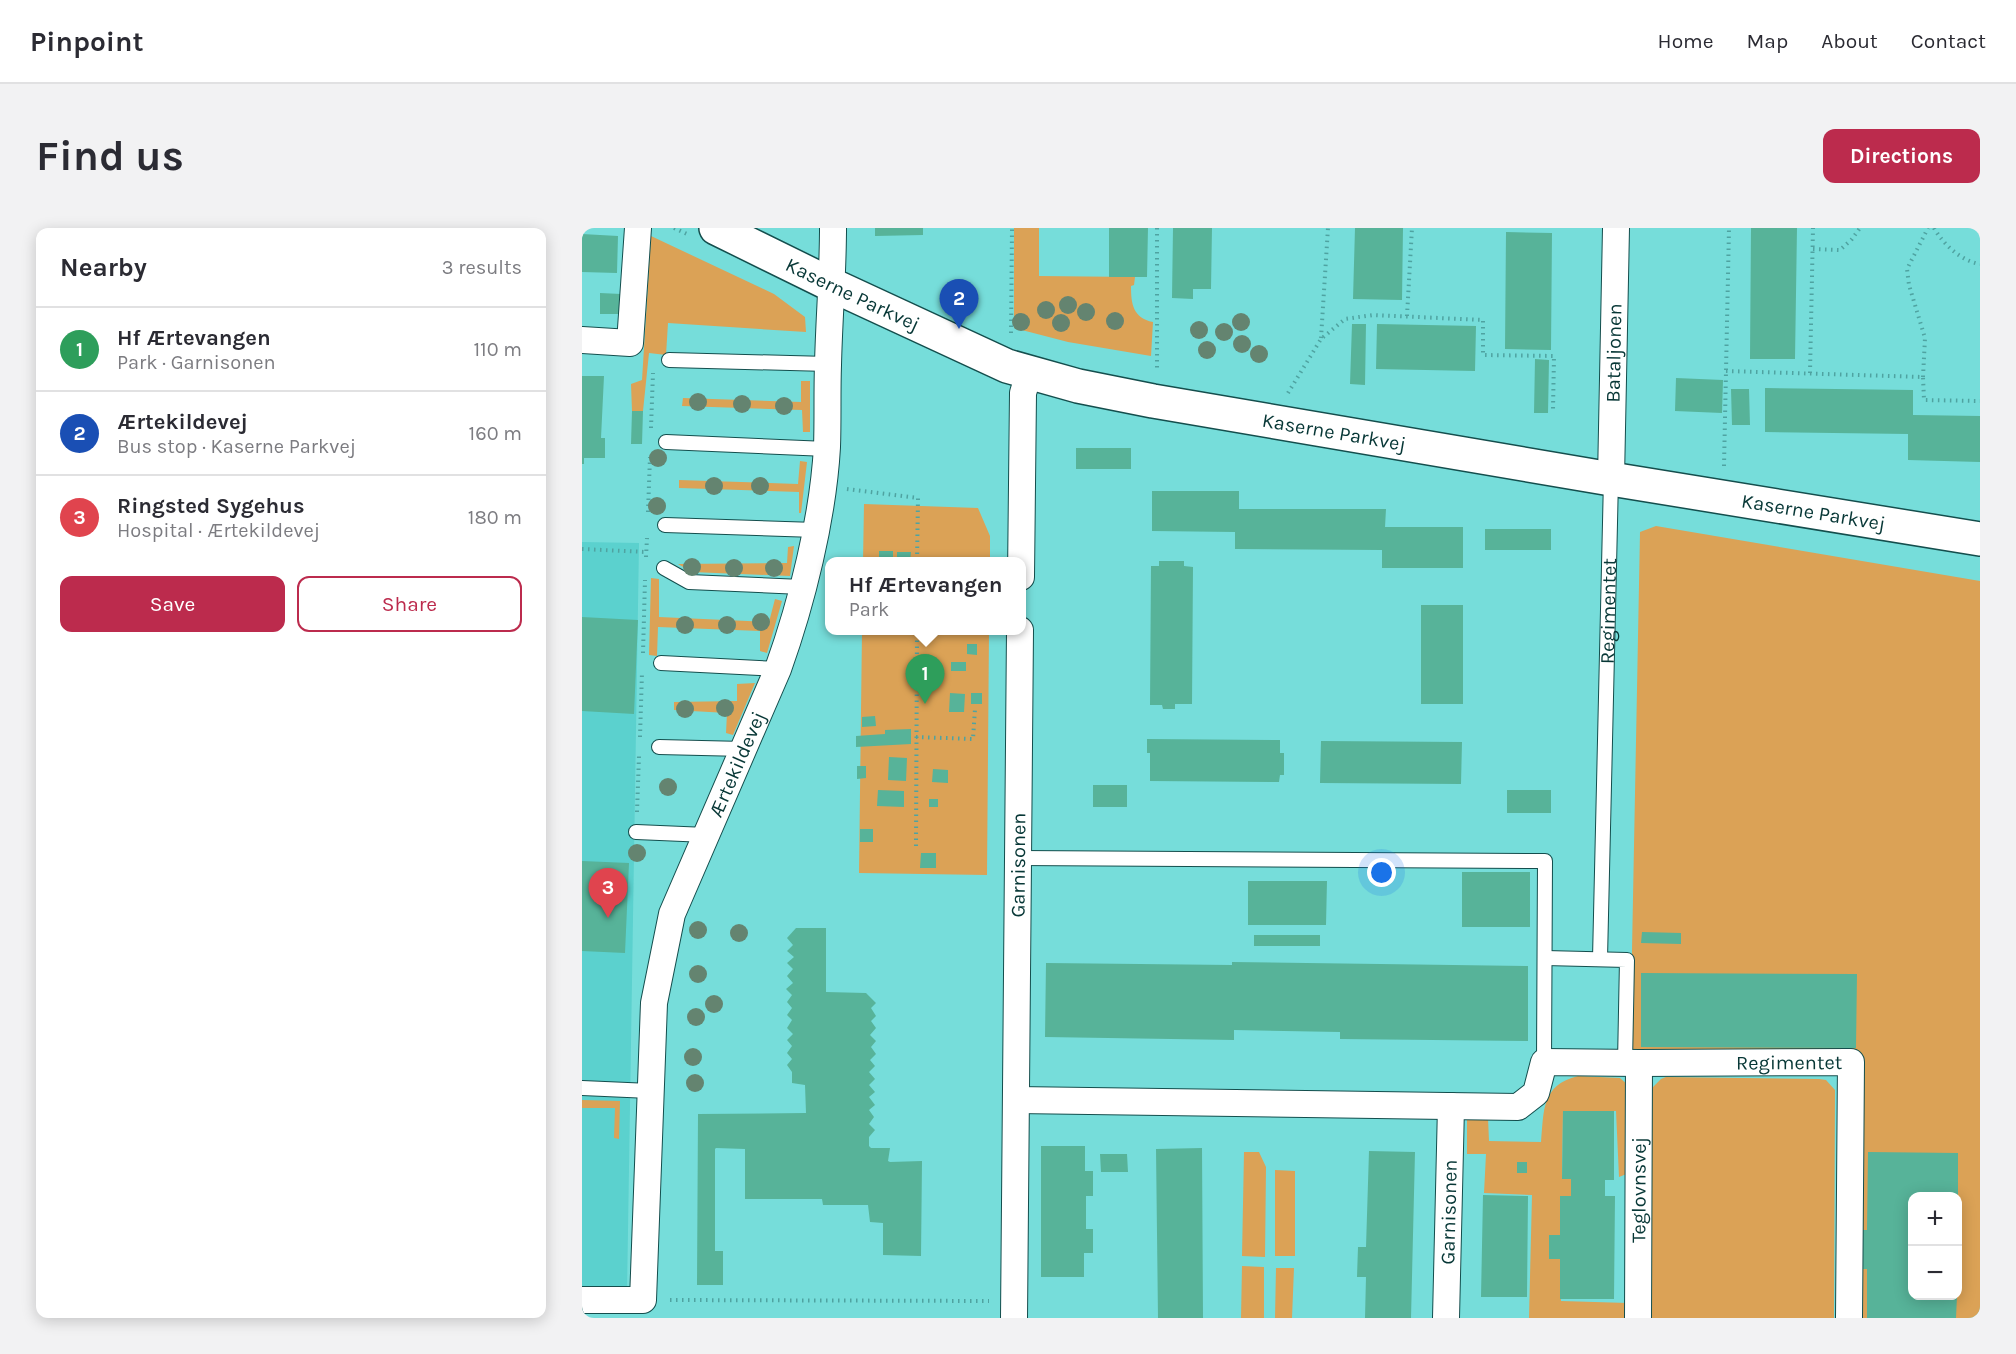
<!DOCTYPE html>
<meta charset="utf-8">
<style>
body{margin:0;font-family:Karla,sans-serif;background:#f2f2f3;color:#2b2b33}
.controls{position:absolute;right:18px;bottom:18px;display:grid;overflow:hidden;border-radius:12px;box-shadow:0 3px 15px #0003}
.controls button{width:54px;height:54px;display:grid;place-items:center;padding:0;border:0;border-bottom:2px solid #e1e1e2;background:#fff;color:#2b2b33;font:30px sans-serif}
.you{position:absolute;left:800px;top:645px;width:21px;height:21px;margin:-15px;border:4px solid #fff;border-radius:50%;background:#1a73e8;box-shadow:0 0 0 9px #1a73e833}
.badge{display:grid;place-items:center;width:39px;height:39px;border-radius:50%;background:#bc2b4d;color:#fff;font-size:20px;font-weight:700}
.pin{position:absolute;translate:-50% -50px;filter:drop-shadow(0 2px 3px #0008)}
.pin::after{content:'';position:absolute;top:32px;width:21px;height:18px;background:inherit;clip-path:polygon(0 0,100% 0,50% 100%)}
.popup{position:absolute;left:243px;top:329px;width:201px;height:78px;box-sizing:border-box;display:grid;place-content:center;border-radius:12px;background:#fff;filter:drop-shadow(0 2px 4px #0005);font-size:20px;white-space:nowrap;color:#7c7c81}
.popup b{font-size:22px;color:#2b2b33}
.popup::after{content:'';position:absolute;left:50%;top:100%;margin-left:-12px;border:12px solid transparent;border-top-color:#fff}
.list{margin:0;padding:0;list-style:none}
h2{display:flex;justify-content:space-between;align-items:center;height:78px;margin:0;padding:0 24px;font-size:26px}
h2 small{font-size:20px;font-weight:400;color:#7c7c81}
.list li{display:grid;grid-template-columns:39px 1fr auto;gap:18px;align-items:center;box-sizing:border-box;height:84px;padding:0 24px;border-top:2px solid #e1e1e2}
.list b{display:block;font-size:22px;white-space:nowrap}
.list p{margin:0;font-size:20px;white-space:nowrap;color:#7c7c81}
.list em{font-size:20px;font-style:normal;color:#7c7c81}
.actions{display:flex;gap:12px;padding:18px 24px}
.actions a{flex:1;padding:14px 0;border:2px solid #bc2b4d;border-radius:12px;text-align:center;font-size:21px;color:#bc2b4d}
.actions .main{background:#bc2b4d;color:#fff}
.map{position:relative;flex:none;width:1398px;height:1090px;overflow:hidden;border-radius:12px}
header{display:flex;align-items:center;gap:36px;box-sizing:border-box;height:84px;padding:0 30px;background:#fff;border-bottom:2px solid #e1e1e2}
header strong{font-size:28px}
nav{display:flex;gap:33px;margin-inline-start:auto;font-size:21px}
.intro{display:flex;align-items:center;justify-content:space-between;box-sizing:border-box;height:144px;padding:0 36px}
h1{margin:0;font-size:42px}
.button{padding:15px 27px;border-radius:12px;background:#bc2b4d;color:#fff;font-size:21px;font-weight:700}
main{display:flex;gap:36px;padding:0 36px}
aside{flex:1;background:#fff;border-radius:12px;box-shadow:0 3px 15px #0003}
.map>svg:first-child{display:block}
</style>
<header>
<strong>Pinpoint</strong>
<nav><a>Home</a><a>Map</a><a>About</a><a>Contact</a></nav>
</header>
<div class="intro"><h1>Find us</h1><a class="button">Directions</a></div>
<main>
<aside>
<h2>Nearby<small>3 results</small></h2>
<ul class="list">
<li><span class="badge" style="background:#2e9e5b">1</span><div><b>Hf Ærtevangen</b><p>Park · Garnisonen</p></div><em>110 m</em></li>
<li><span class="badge" style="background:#1a4fb4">2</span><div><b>Ærtekildevej</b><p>Bus stop · Kaserne Parkvej</p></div><em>160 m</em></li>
<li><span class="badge" style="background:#e0444e">3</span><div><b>Ringsted Sygehus</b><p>Hospital · Ærtekildevej</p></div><em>180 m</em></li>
</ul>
<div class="actions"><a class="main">Save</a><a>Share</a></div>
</aside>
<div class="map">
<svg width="1398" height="1090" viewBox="0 0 1398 1090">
<rect width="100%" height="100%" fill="#76ddda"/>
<path fill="#5bd1ce" d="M0,314L57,315L45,1065H0Z"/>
<path fill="#dba256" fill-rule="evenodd" d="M432,0H457V48L553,49L552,57L549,58C549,76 551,90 571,94L569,128L486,114L432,100Z
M69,8L192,66L223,89L224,104L86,95L84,127L67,125L61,183H50L49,156L60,152Z
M219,153H228V204H221L220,182L100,178L101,170L219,174Z
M218,233L225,234L219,285H217V264L97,260V252L216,256Z
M282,276L396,280L408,308V333L281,334Z
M1074,298L1398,353V1090H1279L1282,829L1048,827L1058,304ZM1330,968H1376V1068H1330Z
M212,318L208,348L110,344L96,336L205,335L206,319Z
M69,350L77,351V389L187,394L193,371L200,373L185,425L178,423V403L76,399L75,428L67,427Z
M280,403H407L405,647L277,645Z
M173,455L151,507L144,505L145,485L92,482V474L155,473V456Z
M996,848L1038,850L1047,858V945L1037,949L1034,883H981L980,950L989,951V968H978V1007H967V1031H978L979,1073L1046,1075V1090H947L950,967L902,965L904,926H885V890H906L907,913L959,914C962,883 959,857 996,848Z
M1084,849L1237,851L1244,852L1253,862L1252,1090H1066L1069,861L1079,851Z
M0,872L38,873L37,911L32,910L33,880H0Z
M662,924H677L684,939L683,1029L660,1028Z
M693,942L713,943V1028H693Z
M660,1038L682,1039V1090H659Z
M694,1040H712L710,1090H693Z"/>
<path fill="#57b399" d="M293,0H341V7L293,8Z
M527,0H566L565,49H527Z
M591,0H630L629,61H611V71L590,70Z
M773,0H821L820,72L771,71Z
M1169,0H1215L1213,131H1168Z
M924,4L970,5L969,122L923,121Z
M0,6L36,8L35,45L0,44Z
M18,65L39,66L38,86H18Z
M770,96H784L783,157L768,156Z
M795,96L894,98L893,143L794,141Z
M953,131L967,132L966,185H952Z
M0,148H22L19,210H23V230H2V236H0Z
M1094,150L1141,152L1140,185L1093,183Z
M1183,160L1331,162V187L1398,188V234L1326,232V206L1183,204Z
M1149,161H1167L1168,197H1150Z
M50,183H61L60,216H49Z
M494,220H549V241H494Z
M570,263H657V281H804L803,299H881V340H800V322L653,321V304L570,303Z
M903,301H969V322H903Z
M297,323H311V332H297Z
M315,324H329L328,334H315Z
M577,333H602V338L611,339L610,476H593V481H581L580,477H568L569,338H577Z
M839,377H881V476H839Z
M0,389L56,392L52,486L0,483Z
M385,416H395V427L385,426Z
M369,434H384V443H369Z
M368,465L383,466L382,484H367Z
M389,465H400V476H389Z
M293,488L294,498L280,499V489Z
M329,501V516L274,519V508L303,506V502Z
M565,511L698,512V525H702V547H698L697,554L568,553V525H565Z
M739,513L880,514L879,556L738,555Z
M307,529L325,530L324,553L306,552Z
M275,538H284V550L275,551Z
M351,541L366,542V555L350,554Z
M511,557H545V579H511Z
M296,562L322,563V579L295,578Z
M925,562H969V585H925Z
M347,571H356V579H347Z
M278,601H291V614H278Z
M339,625H354V640H338Z
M0,633L47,635L43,725L0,723Z
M880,644H948V699H880Z
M666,653H745L744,697H666Z
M214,700H244V764L284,765L294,775L289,780L294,788L289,793L294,800L288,807L294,813L289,819L294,826L288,832L293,838L287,844L293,851L287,857L293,864L287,869L293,877L287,882L292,889L287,896L293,902L287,909V918L289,920H308L306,933L308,934L340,933L339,1028L301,1027V995L288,994L286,977H241L240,971H163V921L134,920L133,921V1023H141V1057H115L116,886L224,885L223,857L210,855V844L205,837L210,831L205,825L210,818L205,812L211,806L205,800L210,792L205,787L210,780L205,774L210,767L204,761L211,755L205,748L211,741L205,735L212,729L205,723L211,717L205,710Z
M1060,704L1099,705V716L1059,715Z
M672,707H738V718H672Z
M650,734L946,738V813L758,811V804L652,802V812L463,809L464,735L650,737Z
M1059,745L1275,746L1274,820L1059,819Z
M981,883H1032V952H1023V968H1033L1032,1071H978V1031H967V1007H978V968H989V951H980Z
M459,918H503V943H511V968H504V1001H511V1025H502V1049H459Z
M620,920L621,1090H576L574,921Z
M787,923L833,924L829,1090H783L784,1049H775L776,1019H784Z
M1286,924L1376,925V968H1330V1068H1375L1374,1090H1285V1041H1274V1002H1285Z
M518,926H545L546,944H519Z
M935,934H945V945H935Z
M901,967L946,968L945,1069H899Z"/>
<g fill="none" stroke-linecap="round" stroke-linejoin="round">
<g stroke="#144e4d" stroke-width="16">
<g id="lane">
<path d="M87,132L246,136"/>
<path d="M84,214L245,221"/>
<path d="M83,297L234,302"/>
<path d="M82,340L107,354L220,359"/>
<path d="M79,435L196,441"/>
<path d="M77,519L162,521"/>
<path d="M54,604L125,607"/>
<path d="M436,630L963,633L962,834"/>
<path d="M963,730L1045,732L1043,835"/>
<path id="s1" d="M1018,731L1029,251"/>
<path d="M0,860L68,863"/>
</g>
</g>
<g stroke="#144e4d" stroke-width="28">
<g id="street">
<path d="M0,112L48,115L56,0"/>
<path id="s2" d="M1029,251L1034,0"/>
<path d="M439,349L441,165L447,145"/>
<path id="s3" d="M434,872L936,879L954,865L962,834L1057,835L1269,834L1267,1090"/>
<path id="s4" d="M0,1072H61L72,775L90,686L196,441C220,374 241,290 245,219C246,191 245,164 246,137C247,91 251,46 251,0"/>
<path id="s5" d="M432,1090L438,402"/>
<path id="s6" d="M864,1090L869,878"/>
<path id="s7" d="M1056,1090L1057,835"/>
</g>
</g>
<g stroke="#144e4d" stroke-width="36">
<g id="secondary">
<path id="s8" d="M134,0L250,57L425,138L496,158L571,173L1029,251L1398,311"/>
</g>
</g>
<path stroke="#4fa3a1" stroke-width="4" stroke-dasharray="1.5 4.5" stroke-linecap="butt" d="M92,0L105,6
M575,0V143
M1352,0C1361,16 1379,33 1398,36
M1231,21L1258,22L1270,11L1278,0
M825,88L830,0
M429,105L430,0
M739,110L746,0
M1144,143L1341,149L1342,172L1398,173
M1228,145L1231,0
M1341,149L1343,110L1327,57L1325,41L1346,0
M706,165L739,111L763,91L791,87L901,92V127L972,128L971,181
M69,200L71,145
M1142,238L1147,0
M265,261L336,270L335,334
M66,284L68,229
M0,321L64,324
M64,329L65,310
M61,425L63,352
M58,509L60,444
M334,509L391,511L393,481
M55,584L57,528
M334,618L335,402
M88,1072L407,1073"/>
<use href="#lane" stroke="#fff" stroke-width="14"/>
<use href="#street" stroke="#fff" stroke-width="26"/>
<use href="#secondary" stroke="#fff" stroke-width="33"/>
</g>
<g fill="#648470">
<circle cx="486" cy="77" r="9"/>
<circle cx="464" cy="82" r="9"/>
<circle cx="504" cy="84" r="9"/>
<circle cx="533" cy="93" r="9"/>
<circle cx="439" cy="94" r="9"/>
<circle cx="659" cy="94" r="9"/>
<circle cx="479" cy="95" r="9"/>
<circle cx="617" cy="102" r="9"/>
<circle cx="642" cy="104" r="9"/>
<circle cx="660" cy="116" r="9"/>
<circle cx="625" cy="122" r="9"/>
<circle cx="677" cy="126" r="9"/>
<circle cx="116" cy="174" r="9"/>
<circle cx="160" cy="176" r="9"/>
<circle cx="202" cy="178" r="9"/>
<circle cx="76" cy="230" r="9"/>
<circle cx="132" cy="258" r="9"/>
<circle cx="178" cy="258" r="9"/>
<circle cx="75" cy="278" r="9"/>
<circle cx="110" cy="339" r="9"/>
<circle cx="152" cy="340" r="9"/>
<circle cx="192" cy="340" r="9"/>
<circle cx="179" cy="394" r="9"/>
<circle cx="103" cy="397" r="9"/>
<circle cx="145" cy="397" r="9"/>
<circle cx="143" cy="480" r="9"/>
<circle cx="103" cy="481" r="9"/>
<circle cx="86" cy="559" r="9"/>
<circle cx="55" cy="625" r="9"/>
<circle cx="116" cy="702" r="9"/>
<circle cx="157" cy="705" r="9"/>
<circle cx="116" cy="746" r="9"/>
<circle cx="132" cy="776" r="9"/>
<circle cx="114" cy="789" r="9"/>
<circle cx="111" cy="829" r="9"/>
<circle cx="113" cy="855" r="9"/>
</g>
<g text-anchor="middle" stroke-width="4.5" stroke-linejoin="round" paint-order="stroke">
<g font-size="20" fill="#073736" stroke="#83eae7">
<text dy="7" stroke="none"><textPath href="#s8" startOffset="152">Kaserne Parkvej</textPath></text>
<text dy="7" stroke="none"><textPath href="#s2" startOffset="126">Bataljonen</textPath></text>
<text dy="7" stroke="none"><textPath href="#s8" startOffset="656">Kaserne Parkvej</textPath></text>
<text dy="7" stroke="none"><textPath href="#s8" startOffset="1142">Kaserne Parkvej</textPath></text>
<text dy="7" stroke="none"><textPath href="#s1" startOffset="348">Regimentet</textPath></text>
<text dy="7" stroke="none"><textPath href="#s4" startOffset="612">Ærtekildevej</textPath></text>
<text dy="7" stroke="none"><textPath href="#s5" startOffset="453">Garnisonen</textPath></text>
<text dy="7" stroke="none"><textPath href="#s3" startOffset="802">Regimentet</textPath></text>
<text dy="7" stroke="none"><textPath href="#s7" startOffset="128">Teglovnsvej</textPath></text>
<text dy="7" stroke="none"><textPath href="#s6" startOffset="106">Garnisonen</textPath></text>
</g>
</g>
</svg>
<div class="controls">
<button>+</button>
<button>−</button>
</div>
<div class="you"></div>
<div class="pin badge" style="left:343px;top:476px;background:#2e9e5b">1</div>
<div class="popup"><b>Hf Ærtevangen</b>Park</div>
<div class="pin badge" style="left:377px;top:101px;background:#1a4fb4">2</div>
<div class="pin badge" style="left:26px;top:690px;background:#e0444e">3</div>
</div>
</main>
